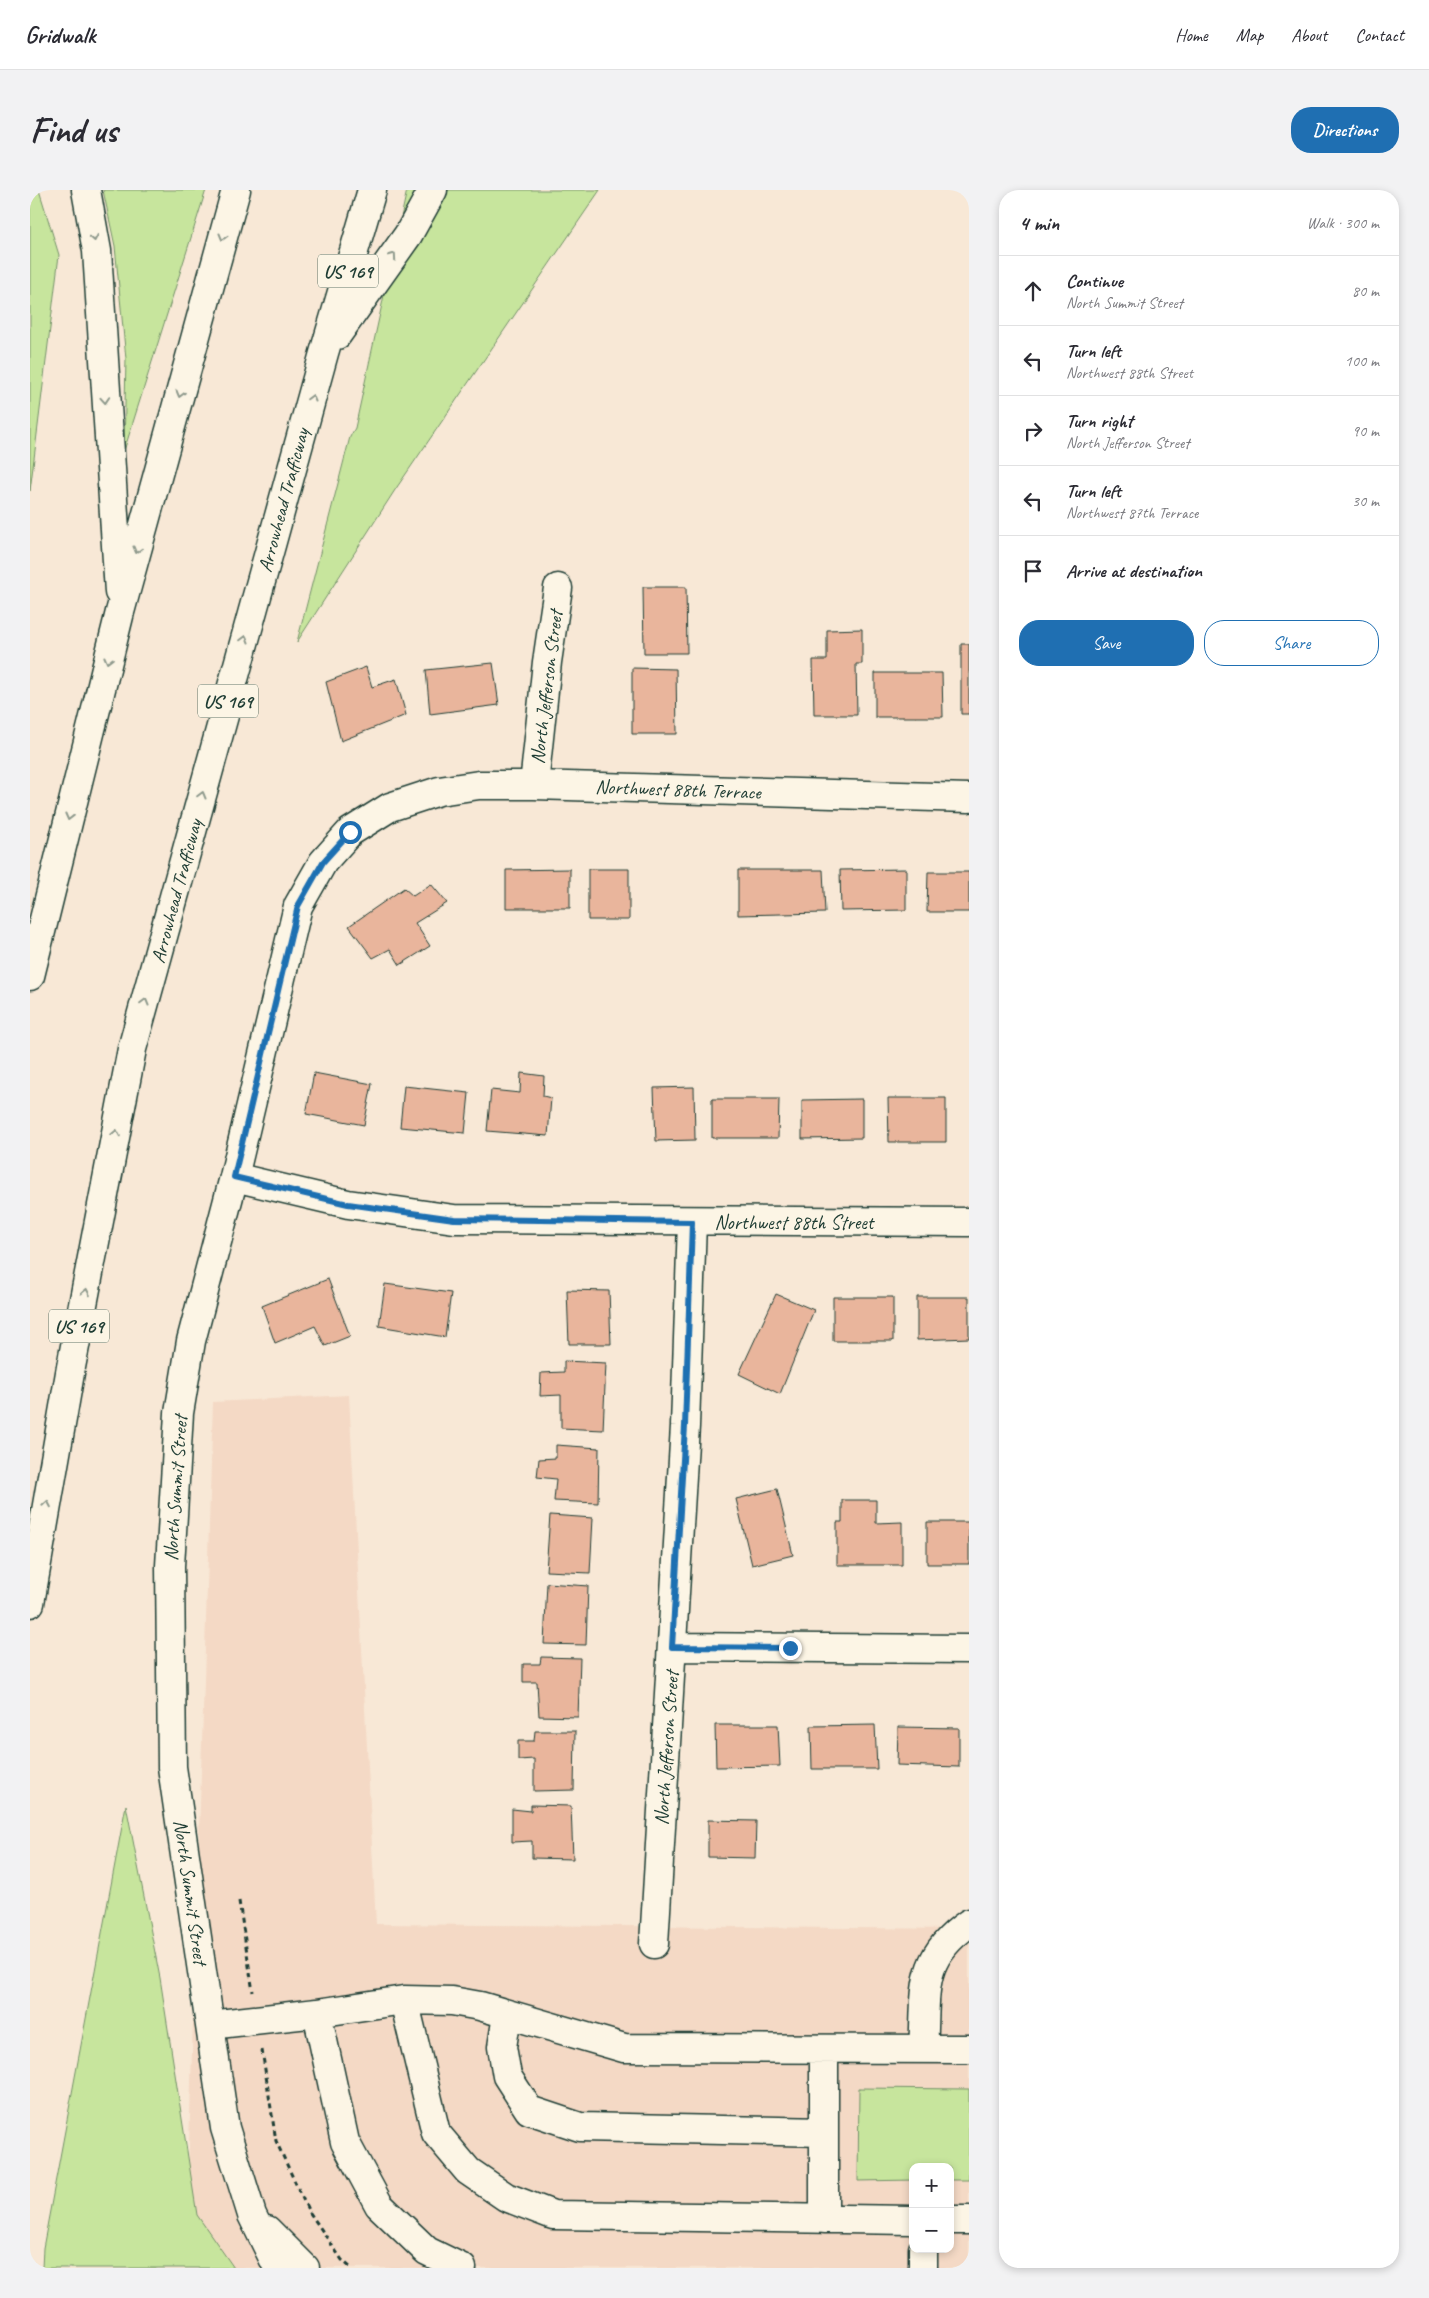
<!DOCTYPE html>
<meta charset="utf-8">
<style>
body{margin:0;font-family:Caveat,sans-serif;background:#f2f2f3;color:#2b2b33}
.controls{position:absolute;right:15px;bottom:15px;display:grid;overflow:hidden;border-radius:10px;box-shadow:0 2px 8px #0003}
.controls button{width:45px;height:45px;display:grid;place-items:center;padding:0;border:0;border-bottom:1px solid #e1e1e2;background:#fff;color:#2b2b33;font:25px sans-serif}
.stop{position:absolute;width:15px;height:15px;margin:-11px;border:4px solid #1f6fb2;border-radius:50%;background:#fff}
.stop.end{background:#1f6fb2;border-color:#fff;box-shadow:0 1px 5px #0008}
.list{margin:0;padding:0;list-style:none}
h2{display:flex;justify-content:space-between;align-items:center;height:65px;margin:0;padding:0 20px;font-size:21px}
h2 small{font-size:16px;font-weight:400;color:#7c7c81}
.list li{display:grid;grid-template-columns:32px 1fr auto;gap:15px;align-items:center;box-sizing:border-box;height:70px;padding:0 20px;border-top:1px solid #e1e1e2}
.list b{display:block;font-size:19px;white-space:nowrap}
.list p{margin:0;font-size:16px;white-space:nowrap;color:#7c7c81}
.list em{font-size:16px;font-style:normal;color:#7c7c81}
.actions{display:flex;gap:10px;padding:15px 20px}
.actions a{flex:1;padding:11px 0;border:1px solid #1f6fb2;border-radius:20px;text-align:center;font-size:18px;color:#1f6fb2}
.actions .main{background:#1f6fb2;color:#fff}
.icon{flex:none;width:28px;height:28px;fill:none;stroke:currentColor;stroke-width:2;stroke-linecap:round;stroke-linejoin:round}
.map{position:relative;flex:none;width:939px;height:2078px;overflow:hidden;border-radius:20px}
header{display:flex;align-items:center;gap:30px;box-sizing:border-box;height:70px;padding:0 25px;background:#fff;border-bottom:1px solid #e1e1e2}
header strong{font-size:24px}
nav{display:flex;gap:28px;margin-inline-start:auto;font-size:18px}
.intro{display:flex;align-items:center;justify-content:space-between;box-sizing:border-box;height:120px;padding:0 30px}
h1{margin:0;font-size:35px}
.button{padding:12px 22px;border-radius:20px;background:#1f6fb2;color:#fff;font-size:18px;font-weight:700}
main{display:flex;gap:30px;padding:0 30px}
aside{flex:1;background:#fff;border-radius:20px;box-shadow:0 2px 8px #0003}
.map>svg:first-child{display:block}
</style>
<header>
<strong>Gridwalk</strong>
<nav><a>Home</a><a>Map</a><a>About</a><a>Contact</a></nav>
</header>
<div class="intro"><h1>Find us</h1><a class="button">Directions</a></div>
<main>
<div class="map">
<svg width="939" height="2078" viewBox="0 0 939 2078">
<rect width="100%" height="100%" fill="#f8e8d6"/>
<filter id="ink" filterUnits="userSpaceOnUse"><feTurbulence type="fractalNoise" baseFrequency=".02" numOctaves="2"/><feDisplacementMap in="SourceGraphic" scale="10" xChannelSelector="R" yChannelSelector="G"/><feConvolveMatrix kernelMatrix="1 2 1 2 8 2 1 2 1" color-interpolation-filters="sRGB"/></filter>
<g filter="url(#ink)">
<path fill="#f4d9c5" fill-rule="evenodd" d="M319,1205L346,1734L939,1739V2078H155L183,1212ZM883,1977H920V2059H883Z"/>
<path fill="#c7e59d" stroke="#739168" d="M0,0H9L29,65L0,301Z
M73,0H176L94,261L96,169L85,56Z
M377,0H570L365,300L267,452L320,247L325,238Z
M96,1615L130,1788L167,2025L204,2078H12L13,2058Z
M829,1898L939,1899V1990H920V1977H883V1990L828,1991Z"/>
<path fill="#e9b59c" stroke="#1f3d34" d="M613,397H656L657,463H614Z
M832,439V474H826L827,525H784L783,470H797V440Z
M931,454H939V524H931Z
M463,473L469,515L400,524L396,480Z
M336,477L342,497L366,489L376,525L311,551L296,492Z
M602,478L646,479L647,544H602Z
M845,483H912L913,527H845Z
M540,679V718H476V680Z
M558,679H599V730H558Z
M876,679V720L811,721L810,680Z
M708,680H793L795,723L708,725Z
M898,682H939V722H897Z
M401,694L417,713L385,733L400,756L370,775L360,759L343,768L319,736L374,698L383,706Z
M284,883L342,894L334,935L276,924Z
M491,883L514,886L513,906L521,908L518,946L457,941L461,900L490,903Z
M374,896L439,903L435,943L370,937Z
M664,897L665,950L626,951L624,898Z
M858,908H916V952H859Z
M682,909H749L748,948H682Z
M832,909V948L772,949V910Z
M298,1089L320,1146L295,1156L285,1136L245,1153L232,1116Z
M355,1094L421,1103L415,1147L349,1136Z
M537,1100L579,1101L581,1154H539Z
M746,1104L784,1120L750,1204L709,1184Z
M803,1107H863V1151H803Z
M887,1107H939V1148L887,1150Z
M534,1171L576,1173L573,1240L531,1238V1205L510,1206L511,1183L534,1182Z
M526,1255L569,1258L568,1313L524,1311L526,1289L507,1287L509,1269L526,1268Z
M747,1299L763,1365L722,1375L706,1309Z
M812,1310H846V1333L872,1332V1375H807V1332H812Z
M520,1325L563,1328L560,1383L516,1381Z
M897,1332H939V1374H897Z
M517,1393L558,1396L556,1455L514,1454Z
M511,1467L550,1468L548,1527L509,1526L507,1492H493V1474H510Z
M685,1535H748L750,1576L686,1577Z
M845,1535L847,1579H782L781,1536Z
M868,1537L929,1538V1577L867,1575Z
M505,1541H545L544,1600L504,1601V1569L488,1570V1551H504Z
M501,1615L541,1616L543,1669L502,1668V1651L482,1652V1619L501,1621Z
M678,1630L726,1631L725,1668L678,1667Z"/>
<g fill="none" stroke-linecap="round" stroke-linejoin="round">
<g stroke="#1f3d34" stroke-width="31">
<path id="minor" d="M504,595L517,472L528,398
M204,987L318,1014L424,1029L939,1032
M642,1457L939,1459
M624,1754L655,1236L662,1032
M374,1810L406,1943L438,1981L476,2007L523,2025L883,2030
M287,1823L315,1952L349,2015L397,2061L432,2078
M477,1825L472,1857L477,1886L499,1920L550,1937L794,1942
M180,1835L287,1823L374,1810L422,1811L450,1816L594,1858L939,1859
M794,1859V2029
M893,1859C897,1802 887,1769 939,1733
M920,2030H939
M237,2040L275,2078
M893,2059V2078
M248,2078L222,2025L195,1938L142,1577L140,1376L149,1223L161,1151L204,987L268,716L293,672L320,642L360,617L409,601L449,595H504L939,608"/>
</g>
<g stroke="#1f3d34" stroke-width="31">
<path id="highway" d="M56,0L67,61L89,402
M307,145L378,45L403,0
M0,786L90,422L206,0
M0,1413L41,1177L102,859L294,163L342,0"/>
</g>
<path stroke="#1f3d34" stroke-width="3" stroke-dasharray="5 4" stroke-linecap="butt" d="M209,1711L223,1802
M232,1860L246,1951L278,2020L312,2070L321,2078"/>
<use href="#minor" stroke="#fcf5e5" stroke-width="28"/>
<use href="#highway" stroke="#fcf5e5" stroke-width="28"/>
</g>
<defs><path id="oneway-chevron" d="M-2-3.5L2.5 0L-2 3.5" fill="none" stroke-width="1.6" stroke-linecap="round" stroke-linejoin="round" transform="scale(1.25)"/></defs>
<g stroke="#8e998c">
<use href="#oneway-chevron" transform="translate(193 47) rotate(105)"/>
<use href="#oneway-chevron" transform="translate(64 48) rotate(80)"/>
<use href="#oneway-chevron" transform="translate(363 66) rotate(-55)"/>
<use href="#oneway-chevron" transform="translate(150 204) rotate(105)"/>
<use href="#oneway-chevron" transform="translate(282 208) rotate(-75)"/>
<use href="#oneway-chevron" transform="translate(75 210) rotate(86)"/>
<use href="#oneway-chevron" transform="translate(107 360) rotate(105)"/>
<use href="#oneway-chevron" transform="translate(215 449) rotate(-75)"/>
<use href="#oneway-chevron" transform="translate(78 470) rotate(104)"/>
<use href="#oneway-chevron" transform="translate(172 605) rotate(-75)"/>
<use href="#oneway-chevron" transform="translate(39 627) rotate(104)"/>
<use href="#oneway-chevron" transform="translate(115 812) rotate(-75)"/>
<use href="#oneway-chevron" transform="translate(86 943) rotate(-79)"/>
<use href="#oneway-chevron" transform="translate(56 1102) rotate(-79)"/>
<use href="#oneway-chevron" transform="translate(17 1314) rotate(-80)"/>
</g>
</g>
<g fill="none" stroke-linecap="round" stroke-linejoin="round" filter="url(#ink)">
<path stroke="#1f6fb2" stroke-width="6" d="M320,642L293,672L268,716L204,987L318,1014L424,1029L662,1032L655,1236L642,1457L760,1458"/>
</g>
<g text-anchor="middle" stroke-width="4" stroke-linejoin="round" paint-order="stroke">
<g fill="#fcf5e5" stroke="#617469" stroke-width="1">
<rect x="288" y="64.5" width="60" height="33" rx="4"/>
<rect x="168" y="494.5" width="60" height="33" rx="4"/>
<rect x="19" y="1119.5" width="60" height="33" rx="4"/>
</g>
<g font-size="19" font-weight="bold" fill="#1f3d34">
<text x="318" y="88">US 169</text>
<text x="198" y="518">US 169</text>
<text x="49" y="1143">US 169</text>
</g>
<g font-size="20" fill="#1f3d34" stroke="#fcf5e5">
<text transform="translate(253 310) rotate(-75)" y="7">Arrowhead Trafficway</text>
<text transform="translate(516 497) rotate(-83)" y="7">North Jefferson Street</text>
<text transform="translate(648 599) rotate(2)" y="7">Northwest 88th Terrace</text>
<text transform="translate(146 701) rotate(-75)" y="7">Arrowhead Trafficway</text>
<text x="764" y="1039">Northwest 88th Street</text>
<text transform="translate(145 1298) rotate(-86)" y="7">North Summit Street</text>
<text transform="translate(636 1558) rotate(-86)" y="7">North Jefferson Street</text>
<text transform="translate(161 1702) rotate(82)" y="7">North Summit Street</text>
</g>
</g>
</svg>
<div class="controls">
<button>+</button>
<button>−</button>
</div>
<div class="stop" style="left:320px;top:642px"></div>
<div class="stop end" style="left:760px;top:1458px"></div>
</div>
<aside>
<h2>4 min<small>Walk · 300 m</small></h2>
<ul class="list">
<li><svg class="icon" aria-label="ahead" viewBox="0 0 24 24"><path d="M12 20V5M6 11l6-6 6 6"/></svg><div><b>Continue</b><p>North Summit Street</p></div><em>80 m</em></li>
<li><svg class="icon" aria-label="left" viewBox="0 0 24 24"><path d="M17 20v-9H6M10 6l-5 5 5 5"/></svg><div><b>Turn left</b><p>Northwest 88th Street</p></div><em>100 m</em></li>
<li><svg class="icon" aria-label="right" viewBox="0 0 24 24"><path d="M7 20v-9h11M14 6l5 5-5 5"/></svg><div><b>Turn right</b><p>North Jefferson Street</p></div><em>90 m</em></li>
<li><svg class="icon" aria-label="left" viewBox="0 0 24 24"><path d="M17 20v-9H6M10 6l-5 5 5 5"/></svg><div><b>Turn left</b><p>Northwest 87th Terrace</p></div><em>30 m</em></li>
<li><svg class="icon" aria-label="arrive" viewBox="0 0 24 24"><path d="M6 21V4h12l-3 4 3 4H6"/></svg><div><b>Arrive at destination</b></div></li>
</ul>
<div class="actions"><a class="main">Save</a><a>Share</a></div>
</aside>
</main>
